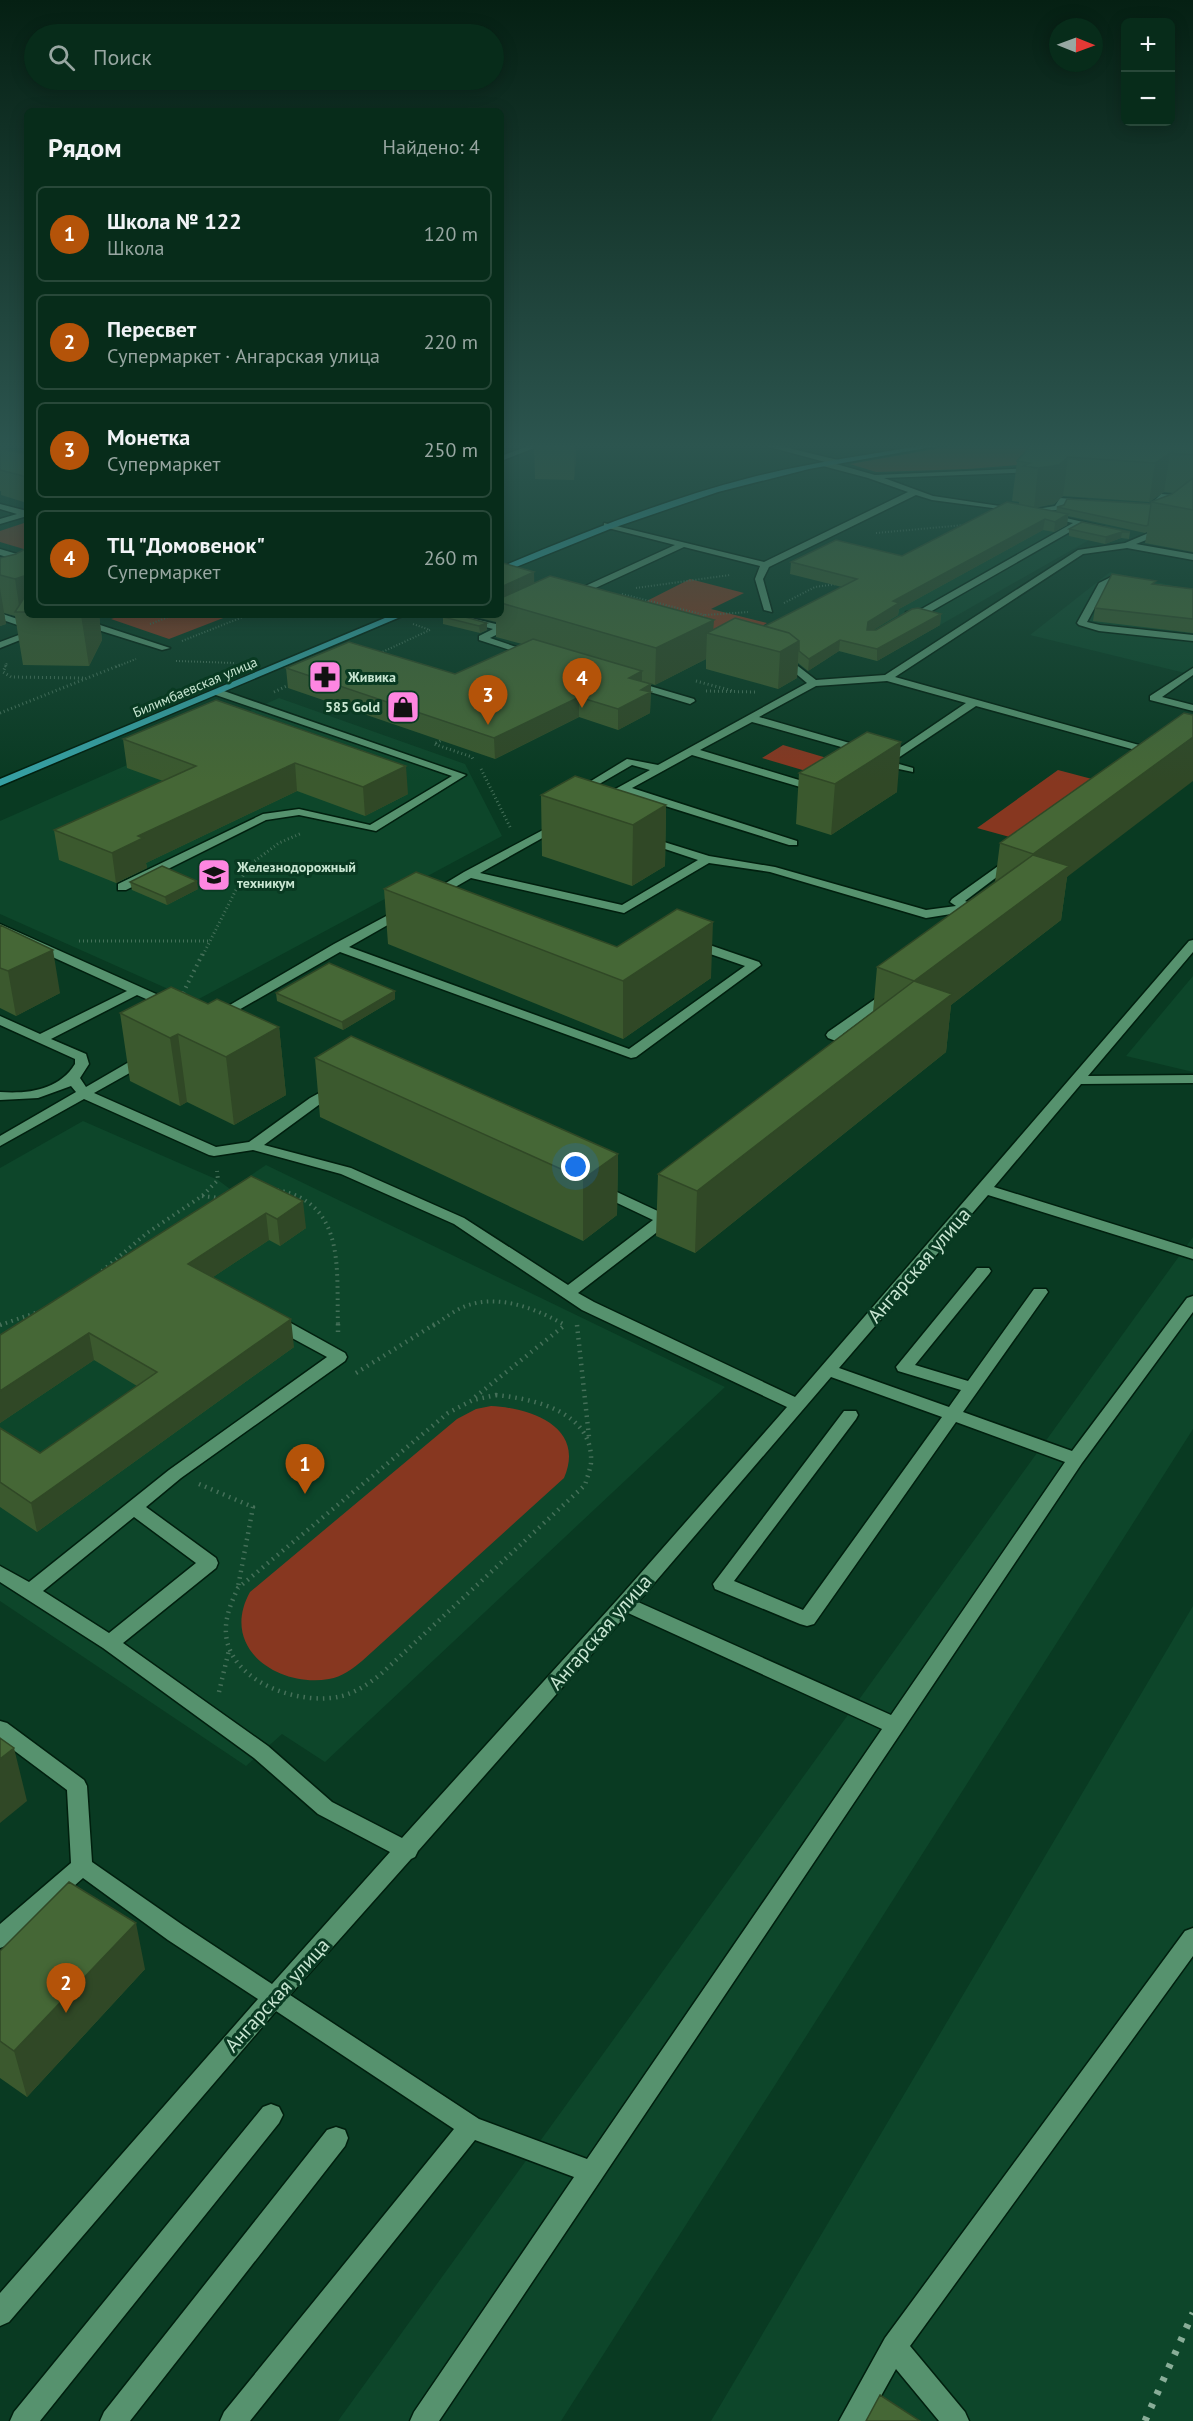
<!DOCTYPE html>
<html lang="ru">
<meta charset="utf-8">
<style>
body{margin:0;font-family:"PT Sans",sans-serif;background:#103423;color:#f1f3f6}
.controls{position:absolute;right:18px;top:18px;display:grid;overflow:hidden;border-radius:9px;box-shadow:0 3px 15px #0003}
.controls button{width:54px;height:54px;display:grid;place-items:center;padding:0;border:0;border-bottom:2px solid #284839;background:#072c1a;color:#f1f3f6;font:30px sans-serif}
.compass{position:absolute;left:1049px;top:18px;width:54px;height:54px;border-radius:50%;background:#072c1a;box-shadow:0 3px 15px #0003;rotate:91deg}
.you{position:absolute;left:576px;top:1167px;width:21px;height:21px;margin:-15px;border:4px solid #fff;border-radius:50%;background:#1a73e8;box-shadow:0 0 0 9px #1a73e833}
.badge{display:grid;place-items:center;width:39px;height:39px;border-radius:50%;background:#b45309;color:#fff;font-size:20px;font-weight:700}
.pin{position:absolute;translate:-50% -50px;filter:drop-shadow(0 2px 3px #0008)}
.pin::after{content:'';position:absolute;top:32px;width:21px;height:18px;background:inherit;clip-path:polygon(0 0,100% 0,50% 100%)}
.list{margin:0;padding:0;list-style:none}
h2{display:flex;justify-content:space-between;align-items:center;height:78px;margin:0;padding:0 24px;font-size:26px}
h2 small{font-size:20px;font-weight:400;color:#98a7a2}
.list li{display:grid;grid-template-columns:39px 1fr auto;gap:18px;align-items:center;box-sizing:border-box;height:96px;margin:0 12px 12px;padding:0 12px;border:2px solid #284839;border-radius:9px}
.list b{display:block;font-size:22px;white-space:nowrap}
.list p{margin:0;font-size:20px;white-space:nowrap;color:#98a7a2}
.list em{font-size:20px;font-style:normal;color:#98a7a2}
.icon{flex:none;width:33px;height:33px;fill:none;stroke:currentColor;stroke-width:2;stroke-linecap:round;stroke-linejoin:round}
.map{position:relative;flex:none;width:1193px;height:2421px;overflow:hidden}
.search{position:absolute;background:#072c1a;box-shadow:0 3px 15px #0003;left:24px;top:24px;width:480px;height:66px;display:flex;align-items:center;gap:15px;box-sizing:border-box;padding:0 21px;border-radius:33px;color:#98a7a2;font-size:22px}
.panel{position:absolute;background:#072c1a;box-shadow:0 3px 15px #0003;left:24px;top:108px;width:480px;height:510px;border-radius:9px}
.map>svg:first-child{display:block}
</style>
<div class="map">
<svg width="1193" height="2421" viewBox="0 0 1193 2421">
<rect width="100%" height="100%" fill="#093a22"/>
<path fill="#0d462a" d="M1002,514L1098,535L877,661L774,634Z
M1110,572L1193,590V675L1030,635Z
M279,698L465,764L502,836L195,1001L0,914V821Z
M1193,976V1072L1126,1056Z
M83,1121L218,1180L230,1189L266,1165L725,1387L325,1762L282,1734L246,1766L0,1601V1168Z
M1193,1237V1429L561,2421H338Z
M1193,1606V2421H711Z"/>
<path fill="#873720" d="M969,443H1041L1081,460L968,469L876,472L850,464Z
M27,522V550L0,542V531Z
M690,579L744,593L711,609L767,623L738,640L629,610Z
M123,615H231L169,639L111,619Z
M783,745L837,761L816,774L762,758Z
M1058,770L1092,779L1017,839L977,828Z
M491,1406C531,1408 586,1427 564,1478L362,1661C352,1669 342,1677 329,1679C278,1688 219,1648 250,1592L457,1419L476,1409Z"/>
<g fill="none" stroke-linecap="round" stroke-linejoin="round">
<g stroke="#001f0e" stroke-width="3">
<path id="minor" d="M536,443H547L501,461V456Z
M755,443H768L838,460L836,464L875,475L1034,468L1038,470L1034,472L884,478L933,496L1019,509L1015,511L932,500L916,495L769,567L763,579L772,612L764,610L755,579L760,566L684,547L576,597H570V593L675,545L604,527V523L764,562L908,492L868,478L823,466L825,462Z
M1161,494L1187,496L1191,498L1187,500L1166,499L1152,509L1140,507L1150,505Z
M1060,498L1087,500L1091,502L1087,504L1065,503L1058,510L1041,511L1037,509L1055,506Z
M1190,503H1193V509L1164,533L1136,544L1193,554V560L1127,548L1083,554L895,677L1193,760V766L976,706L892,762L913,768V772L875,764V760H882L966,703L887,681L816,686L759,717L867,748V752H859L752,722L700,750L809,783L820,781L821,783L815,789H807L692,755L632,788L797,841V845H789L624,793L607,802H599V798L650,770L632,765L582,794L578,795L573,792L627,759L658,765L807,683L788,667L776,664V660L794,663L816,680L885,675L1078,550L1125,543L1158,529Z
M0,504L27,511V516L0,524V519L17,514L0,509Z
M1045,513L1104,527L1100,529L1082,525L923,616H906V612L918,611L1073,523L1045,517Z
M0,549L27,557V563L0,555Z
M1111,577L1130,583L1126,586L1112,583L1106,587L1087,622L1100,625L1193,635V641L1099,631L1079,625L1077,623L1099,583Z
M0,613L38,626L43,631L0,648V642L32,630L0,619Z
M442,615H458L500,625L516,621V625L490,638L537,654L532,657L479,640V636L493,629Z
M79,620H85L170,648L162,650L79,624Z
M1193,668V675L1162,697L1193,705V711L1150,700V696Z
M633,681L694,699L695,701L690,704L630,686L628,684Z
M213,690H221L466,775L376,831L299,815L266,820L126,890H118V884L263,814L299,809L370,825L452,776L213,694Z
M558,822L564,825L562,827L480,873L622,905L698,860L644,842V838L648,837L709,856L775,867L926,910L956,906L950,902L952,899L1008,859H1016L1018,861L965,901L986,909L988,912L982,916L970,911L926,918L770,872L709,863L624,913L471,878L436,898H428L426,895L464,872Z
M403,907L407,908V914L349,947L629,1049L745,966L690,947L688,944L690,941H698L759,962L761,965L636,1057L631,1058L340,952L223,1019H213L211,1016L334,944Z
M0,924L174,1002L175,1005L174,1008L169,1009L137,995L51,1039L86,1054L89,1064L80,1078L86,1087L141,1055H151L153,1058L151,1061L94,1093L216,1147L249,1142L310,1098L330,1087H340L342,1090L340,1093L320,1104L264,1145L351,1168L464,1218L568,1285L653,1220L594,1192L592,1189L594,1186H604L662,1213L671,1209L676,1211L679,1214L669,1223L578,1293L594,1302L795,1397L1189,941L1193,940V952L1088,1076L1193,1075V1083L1081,1084L994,1187L1193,1249V1259L988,1195L839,1368L949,1407L961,1390L898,1371L896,1367L977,1268H989L991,1271L989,1274L915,1365L968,1381L1034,1289H1046L1048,1292L963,1412L1072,1451L1187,1298L1193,1296V1312L1082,1463L439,2421H410L414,2412L574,2177L475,2140L250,2421H220L224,2412L454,2129L276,2011L9,2322L0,2326V2293L258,1999L168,1940L83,1878L8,1945L0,1948V1924L71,1863L67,1790L0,1740V1721L7,1723L84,1780L87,1786L92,1862L184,1926L272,1984L390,1852L318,1814L254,1758L103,1648L0,1582V1566L29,1582L169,1470L327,1357L268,1325L266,1321L268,1317H280L345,1353L347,1357L345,1361L181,1478L146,1507L216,1558L218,1563L216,1568L123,1643L268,1746L332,1802L402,1838L618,1599L787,1407L582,1310L454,1224L341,1174L253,1150L214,1156L209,1155L84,1099L0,1146V1136L76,1092L71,1086L38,1098L0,1100V1092C29,1094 59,1090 75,1064V1059L0,1025V1016L40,1034L127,991L0,933ZM831,1377L942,1417L803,1610L734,1581L856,1419L858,1415L856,1411H844L713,1584L715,1589L800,1624L807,1626L814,1624L956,1422L1065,1462L891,1715L638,1602ZM134,1517L196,1563L109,1633L43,1591ZM628,1613L882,1729L587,2159L479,2119L290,1995L411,1859L415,1857L418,1851Z
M888,990L893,991L894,994L893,997L843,1034L864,1044L862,1047H852L828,1038L826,1035L828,1032Z
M1193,1928V1956L910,2346L965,2412L969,2421H939L896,2369L867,2421H839L885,2338L1185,1931Z
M271,2104L279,2107L283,2115L279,2123L40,2421H10L14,2412L263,2107Z
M336,2127L345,2130L348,2138L345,2146L130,2421H100L104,2412L327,2130Z"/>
</g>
<g stroke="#001f0e" stroke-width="3">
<path id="major" d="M937,443H954L809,469L718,492L610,529L501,573V567C582,533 664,500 749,478C811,462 874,454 937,443Z
M392,615H405L0,786V779Z"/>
</g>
<path stroke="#457059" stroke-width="2" stroke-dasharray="1 2" stroke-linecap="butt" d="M876,533L964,525
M636,588L730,575
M622,594L705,615
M784,603L815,587L836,584
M700,618L706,615L748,612
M150,624L174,615
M182,641L248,615
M380,653L430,630L413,624
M176,661L235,663
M5,667L7,663
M116,667L136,659"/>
<path stroke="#457059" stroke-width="3" stroke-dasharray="1 3" stroke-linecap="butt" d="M6,665L3,672L11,677L83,678
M696,681L733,691
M706,691L756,692
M274,692L291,684
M0,713L120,665
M444,739L434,744L472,757L474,761
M481,769L511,829
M79,941H210
M203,955L248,866L279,843L302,833"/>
<path stroke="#457059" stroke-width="4" stroke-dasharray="1.5 4.5" stroke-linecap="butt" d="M183,993L203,953
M277,1190C347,1203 336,1271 338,1326
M202,1196L220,1198
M102,1271L147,1233L202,1196L218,1180L217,1171
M0,1325L38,1312
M433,1326C442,1320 451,1313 461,1308C495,1292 535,1308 565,1325"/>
<path stroke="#457059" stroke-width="4.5" stroke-dasharray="1.5 5" stroke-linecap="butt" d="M338,1324V1332
M0,1325L2,1324
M577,1325L589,1437
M356,1373L435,1324
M496,1395C535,1399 594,1412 591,1463C590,1470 587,1478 585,1485L382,1673C370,1683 357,1692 342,1696C303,1706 237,1685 227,1641C223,1622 230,1605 238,1588L448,1413L473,1400Z
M475,1397L565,1325
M199,1484L253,1507L238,1587
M219,1692L229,1650"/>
<use href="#minor" fill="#56926e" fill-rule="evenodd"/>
<use href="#major" fill="#36a1a4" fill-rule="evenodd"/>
<path stroke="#89ad98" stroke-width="7" stroke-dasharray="4.5 10" stroke-linecap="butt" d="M1145,2421L1193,2313"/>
</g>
<path fill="#3b592e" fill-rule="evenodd" d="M534,443H576V457L574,480L535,479Z
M1193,443V552L1145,543L1147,532L1145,533L1068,516L1067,525L1054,532L1043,530L899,609L898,615L873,630H876L941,614L940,625L877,661L839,651L808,671L798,663L797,678L778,689L706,669V659L655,685L642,681L651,684L650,713L618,730L579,717L495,759L288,688L286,668L455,674L522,644L496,637V622L468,615H501V564L535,583L713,630L765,626L842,587L790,574L791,562L902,556L1019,504V502L1012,501L1017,461ZM1164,492L1174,493L1151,502V504L1057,507L1056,512L1035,507L1054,504L1063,496L1149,502Z
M0,448L27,455V503L1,495V491H0Z
M1069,529L1130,532L1129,539L1121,538L1105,544L1069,536Z
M27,548V615H99L102,640L89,666L23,665L15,616L4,613L6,624L0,626V558L16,554Z
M1156,584L1193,589V633L1093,621L1095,608Z
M443,617L487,623V630L480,633L443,624Z
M216,700L408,794L365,816L297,791L146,863L147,868L116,883L59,860L54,830L163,781L127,768L123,739Z
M1184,713L1067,877L1061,920L951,1005L946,1052L695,1253L656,1236L658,1174L873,1012L877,967L995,882L1000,843Z
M799,773L897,792L831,835L796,824Z
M541,795L666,805L665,866L632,886L542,856Z
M130,882L198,889L167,905L132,890Z
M384,889L617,947L711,978L623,1039L388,944Z
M0,925L60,993L16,1016L0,1008Z
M276,993L395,999L343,1030L277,1001Z
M208,1004L279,1027L286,1095L234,1125L187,1102L180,1106L130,1081L120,1013Z
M315,1058L618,1154L617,1215L583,1241L320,1117Z
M251,1176L306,1228L280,1246L269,1240L213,1277L294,1347L37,1532L0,1507V1428L40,1453L137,1386L94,1360L0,1423V1335Z
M0,1951L145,1969L27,2097L0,2078Z"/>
<path fill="#304826" d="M574,443H576V457L574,480Z
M1170,453L1164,492L1149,502L1155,463Z
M1068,457L1063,496L1054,504L1034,508L1038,468Z
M1068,514L1067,525L1054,532L1055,522Z
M1045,519L1043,530L899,609L898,615L867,634L868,622L893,601Z
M1122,532L1121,538L1105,544L1106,537Z
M534,572L535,607L501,603V587Z
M27,575V612H20L15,579Z
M0,588L6,624L0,626Z
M941,614L940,625L877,661V649Z
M81,615H99L102,640L89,666Z
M714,620L713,634L707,633L706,659L655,685L656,648Z
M487,623V630L480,633L479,626Z
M840,640L839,651L808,671L809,659Z
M799,641L797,678L778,689L780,652Z
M642,671V689L651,684L650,713L618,730V709L629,678Z
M579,697V717L495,759L494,738Z
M1193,737V781L1067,877L1061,920L951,1005L946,1052L695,1253L697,1191L914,981L1033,854Z
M901,742L897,792L831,835L835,784Z
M295,763L297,791L146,863L147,868L116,883L112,853L138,836Z
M406,766L408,794L365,816L363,787Z
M666,805L665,866L632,886L633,825Z
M197,881L198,889L167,905L165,897Z
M713,922L711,978L623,1039V981Z
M53,950L60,993L16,1016L8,971Z
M395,991V999L343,1030L342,1022Z
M279,1027L286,1095L234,1125L226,1057Z
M178,1034L187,1102L180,1106L170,1038Z
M618,1154L617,1215L583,1241V1179Z
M303,1201L306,1228L280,1246L277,1219Z
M266,1213L269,1240L192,1291L188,1264Z
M291,1319L294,1347L37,1532L31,1503Z
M89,1333L94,1360L0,1423V1391Z
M14,1748L27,1801L0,1823V1759Z
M136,1923L145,1969L27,2097L14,2051Z"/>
<path fill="#456736" stroke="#304826" stroke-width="1.5" d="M1033,443H1193V455L1170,453L1155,463L1068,457L1059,465L1038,468L1023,466L1030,463L1017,461Z
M0,448L27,455V477L0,470Z
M1193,478V510L1151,502L1172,494Z
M1067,499L1151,504L1148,525L1146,526L1057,507L1064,505Z
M1007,502L1068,514L1055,522L1045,519L893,601L899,603L868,622L867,630H876L912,609L918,608L941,614L877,649L840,640L809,659L799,651V641L789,633L765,626L857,579L791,562L836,540L902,556Z
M1082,522L1130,532H1122L1106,537L1069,529Z
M27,548V575L15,579L0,575V558L16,554Z
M503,563L534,572L501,587V564Z
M1112,574L1156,581L1152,584L1193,589V619L1095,608Z
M550,576L714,620L656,648L501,603V598Z
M27,593V612H15Z
M449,615H458L487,623L479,626L443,617Z
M735,618L789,633L799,641L780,652L707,633Z
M533,639L642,671L629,678L651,684L641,690L651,692L618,709L579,697L494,738L286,668L349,642L455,674Z
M216,700L406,766L363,787L295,763L138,836L143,838L112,853L54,830L196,766L123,739Z
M1184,713L1193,715V737L1033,854L1000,843Z
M867,732L901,742L835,784L799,773Z
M575,776L666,805L633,825L541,795Z
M1033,855L1069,866L914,981L877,967Z
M162,866L197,881L165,897L130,882Z
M416,872L617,947L677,909L713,922L623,981L384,889Z
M0,925L53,950L8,971L0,968Z
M329,963L395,991L342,1022L276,993Z
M914,981L952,994L697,1191L658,1174Z
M171,987L208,1004L217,999L279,1027L226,1057L178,1034L170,1038L120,1013Z
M351,1036L618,1154L583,1179L315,1058Z
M251,1176L303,1201L277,1219L266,1213L188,1264L291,1319L31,1503L0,1482V1428L40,1453L157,1372L89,1333L0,1391V1335Z
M0,1738L14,1748L0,1759Z
M69,1882L136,1923L14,2051L0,2041V1951Z
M880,2395L920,2421H866Z"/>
<linearGradient id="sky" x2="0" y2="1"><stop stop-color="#052013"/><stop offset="0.57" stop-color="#2c554f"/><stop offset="1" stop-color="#2c554f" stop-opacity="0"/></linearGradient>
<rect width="1193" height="782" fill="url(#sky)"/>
<defs>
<g id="pharmacy-square" transform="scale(1.725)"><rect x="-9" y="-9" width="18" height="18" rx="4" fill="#fd86e1" stroke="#093a22"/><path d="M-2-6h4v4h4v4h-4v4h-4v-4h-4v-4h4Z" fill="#111"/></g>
<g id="shop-square" transform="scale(1.725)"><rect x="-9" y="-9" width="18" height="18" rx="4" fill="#fd86e1" stroke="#093a22"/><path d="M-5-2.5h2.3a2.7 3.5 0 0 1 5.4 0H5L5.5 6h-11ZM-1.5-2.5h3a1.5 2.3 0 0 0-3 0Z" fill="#111"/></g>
<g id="university-square" transform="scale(1.725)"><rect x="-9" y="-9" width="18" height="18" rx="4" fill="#fd86e1" stroke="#093a22"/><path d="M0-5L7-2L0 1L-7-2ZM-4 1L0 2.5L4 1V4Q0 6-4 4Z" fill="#111"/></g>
</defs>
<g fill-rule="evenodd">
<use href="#pharmacy-square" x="325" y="677"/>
<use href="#shop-square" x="403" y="707"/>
<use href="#university-square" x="214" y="875"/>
</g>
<g text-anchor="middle" stroke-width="6" stroke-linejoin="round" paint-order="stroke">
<g font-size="14" font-weight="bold" fill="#c8e6d2" stroke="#093a22" text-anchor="start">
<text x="348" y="682">Живика</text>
<text x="380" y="712" text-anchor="end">585 Gold</text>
<text x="237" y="872">Железнодорожный<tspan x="237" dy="16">техникум</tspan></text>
</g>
<g font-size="14" fill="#c8e6d2" stroke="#093a22">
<text transform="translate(195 687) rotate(-23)" y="5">Билимбаевская улица</text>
</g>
<g font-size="20" fill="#c8e6d2" stroke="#093a22">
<text transform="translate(919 1265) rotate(-49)" y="7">Ангарская улица</text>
<text transform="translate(600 1632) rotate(-49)" y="7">Ангарская улица</text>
<text transform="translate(277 1995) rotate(-48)" y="7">Ангарская улица</text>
</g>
</g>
</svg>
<div class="controls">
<button>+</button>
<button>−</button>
</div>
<svg class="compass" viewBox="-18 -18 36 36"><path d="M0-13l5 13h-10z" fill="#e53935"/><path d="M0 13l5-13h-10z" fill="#98a7a2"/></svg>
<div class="you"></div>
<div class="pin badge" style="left:305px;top:1494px">1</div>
<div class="pin badge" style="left:66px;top:2013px">2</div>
<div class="pin badge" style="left:488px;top:725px">3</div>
<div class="pin badge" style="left:582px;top:708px">4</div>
<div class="search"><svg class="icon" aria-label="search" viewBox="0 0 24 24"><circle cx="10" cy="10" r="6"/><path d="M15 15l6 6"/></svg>Поиск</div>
<section class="panel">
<h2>Рядом<small>Найдено: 4</small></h2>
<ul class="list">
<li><span class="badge">1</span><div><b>Школа № 122</b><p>Школа</p></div><em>120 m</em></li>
<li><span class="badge">2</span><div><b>Пересвет</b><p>Супермаркет · Ангарская улица</p></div><em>220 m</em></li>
<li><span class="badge">3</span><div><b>Монетка</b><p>Супермаркет</p></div><em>250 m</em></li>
<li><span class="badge">4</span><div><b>ТЦ &quot;Домовенок&quot;</b><p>Супермаркет</p></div><em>260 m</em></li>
</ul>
</section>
</div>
